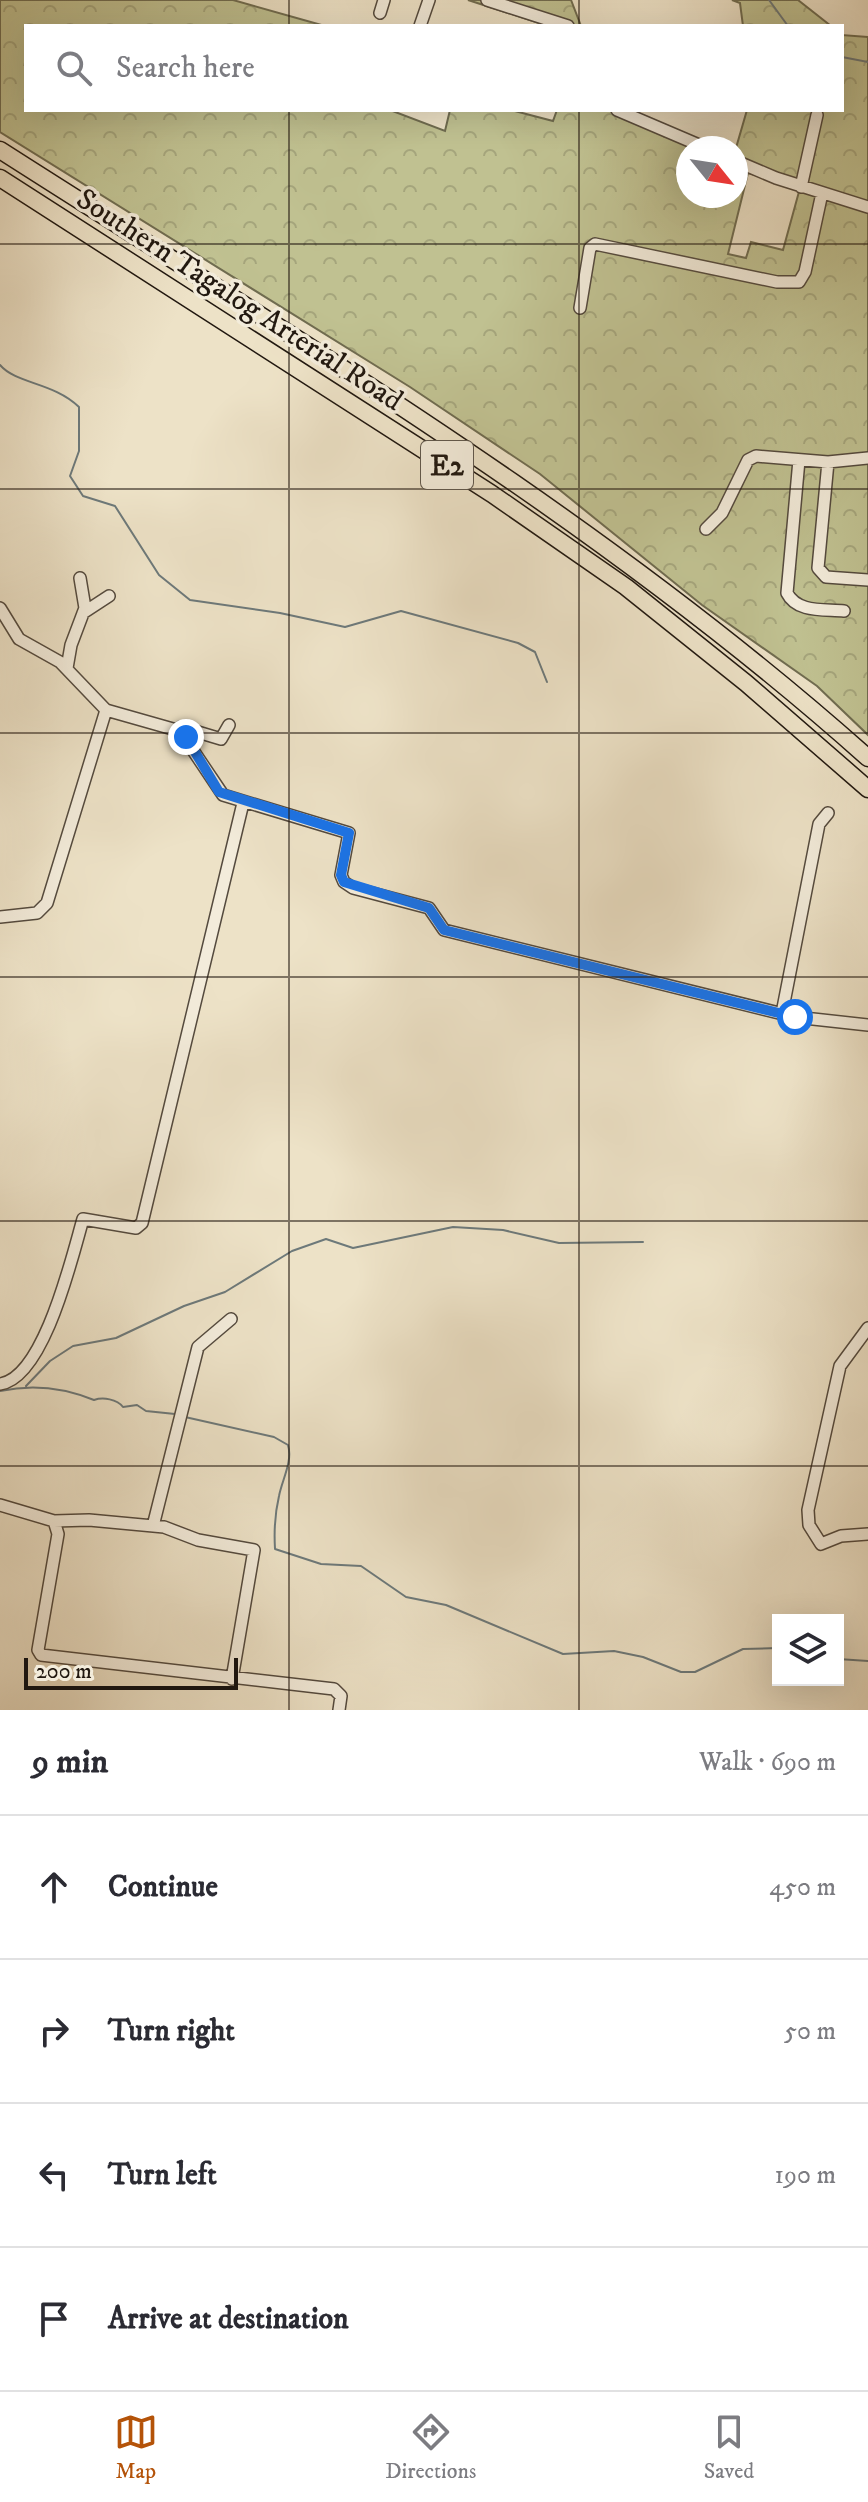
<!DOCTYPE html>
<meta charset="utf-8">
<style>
body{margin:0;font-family:"IM FELL DW Pica",serif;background:#f7f7f7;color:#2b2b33}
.controls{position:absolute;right:24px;bottom:24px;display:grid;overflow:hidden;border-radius:0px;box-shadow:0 8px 32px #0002}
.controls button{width:72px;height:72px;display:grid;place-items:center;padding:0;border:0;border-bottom:2px solid #e1e1e2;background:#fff;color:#2b2b33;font:40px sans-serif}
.compass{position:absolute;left:676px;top:136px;width:72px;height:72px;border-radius:50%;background:#fff;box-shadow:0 8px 32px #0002;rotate:120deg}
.scale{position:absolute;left:24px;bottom:20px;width:214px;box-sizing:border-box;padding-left:8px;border:4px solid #211810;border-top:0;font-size:22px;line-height:28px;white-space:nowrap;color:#211810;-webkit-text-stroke:6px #f3ecdb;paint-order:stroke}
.stop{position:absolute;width:24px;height:24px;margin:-18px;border:6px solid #1a73e8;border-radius:50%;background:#fff}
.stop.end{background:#1a73e8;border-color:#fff;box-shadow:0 2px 8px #0008}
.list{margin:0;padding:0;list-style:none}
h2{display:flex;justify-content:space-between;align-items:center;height:104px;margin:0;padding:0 32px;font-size:34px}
h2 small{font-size:26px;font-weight:400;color:#7c7c81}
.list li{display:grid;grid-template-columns:52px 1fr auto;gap:24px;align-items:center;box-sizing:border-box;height:144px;padding:0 32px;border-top:2px solid #e1e1e2}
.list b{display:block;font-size:30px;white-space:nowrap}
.list em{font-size:26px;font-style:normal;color:#7c7c81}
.icon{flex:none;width:44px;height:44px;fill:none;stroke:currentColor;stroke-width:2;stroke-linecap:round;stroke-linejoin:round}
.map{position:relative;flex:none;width:868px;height:1710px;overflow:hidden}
.search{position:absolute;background:#fff;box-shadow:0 8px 32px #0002;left:24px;right:24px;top:24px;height:88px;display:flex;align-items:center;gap:20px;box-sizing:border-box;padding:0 28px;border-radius:0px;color:#7c7c81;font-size:30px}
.sheet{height:680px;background:#fff}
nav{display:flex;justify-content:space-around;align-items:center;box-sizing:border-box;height:112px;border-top:2px solid #e1e1e2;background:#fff;font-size:22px;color:#7c7c81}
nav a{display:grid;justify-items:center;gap:4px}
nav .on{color:#b45309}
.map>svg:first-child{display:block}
</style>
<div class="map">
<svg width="868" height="1710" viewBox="0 0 868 1710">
<defs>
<pattern id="forest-crowns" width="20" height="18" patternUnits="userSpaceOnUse" patternTransform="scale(2)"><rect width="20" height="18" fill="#c0c191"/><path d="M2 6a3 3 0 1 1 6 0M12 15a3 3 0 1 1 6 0" fill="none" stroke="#a5a57c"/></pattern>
</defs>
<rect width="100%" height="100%" fill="#ede2c7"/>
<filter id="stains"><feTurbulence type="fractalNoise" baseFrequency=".0025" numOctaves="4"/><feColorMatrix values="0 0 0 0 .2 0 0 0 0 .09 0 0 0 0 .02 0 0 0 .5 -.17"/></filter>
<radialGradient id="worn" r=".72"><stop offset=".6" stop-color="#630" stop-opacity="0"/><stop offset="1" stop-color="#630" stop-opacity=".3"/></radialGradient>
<path fill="url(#forest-crowns)" stroke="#706c50" stroke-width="2" fill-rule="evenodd" d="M0,0H233L325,26H26V110H390L445,131L450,110H511L553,121L557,110H625L713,148H688V196H736V148L747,110H842V35L868,37V735L817,686L702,605L540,474L410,387L0,132ZM748,173L800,188L783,250L751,242L746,258L728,254Z
M468,0H571L581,26H548Z
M732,0H798L831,26H743L740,3Z"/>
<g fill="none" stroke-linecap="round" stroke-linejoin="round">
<path stroke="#6d797a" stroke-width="2" d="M769,0L788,26
M842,57L868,62
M0,365C16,384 53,382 79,407V451L70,476L83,496L115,506L159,575L190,600L280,613L345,627L401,611L518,643L535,652L547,682
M26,1386L50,1361L73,1346L116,1338L184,1306L225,1292L292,1251L326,1239L353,1248L453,1227L503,1230L559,1243L643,1242
M0,1391C32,1384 65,1388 94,1400C103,1397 117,1399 123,1407L137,1405L146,1411L175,1414
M185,1417L274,1437L288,1445C293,1461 282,1480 279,1496C275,1513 274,1532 275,1549L321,1564L361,1566L406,1597L446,1605L563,1654L614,1651L643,1657L681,1672H695L743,1649L778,1648
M838,1659L868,1661"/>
<g stroke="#544a3e" stroke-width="14">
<path id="minor" d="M487,0L568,26
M380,13L384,0
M420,26L429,0
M617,110L706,148
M736,161L776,178L868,207
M801,187L817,115
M580,308L590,248L595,244L777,282H799L805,272L822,193
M799,460L787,593C797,613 824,609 844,611
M828,462L818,568L826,577L868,580
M706,529L722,513L748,460L756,456L828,462L868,458
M0,608L19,639L60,662L106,710L180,731L223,795L349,833L341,875L344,882L353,888L429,908L444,930L795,1017L868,1025
M83,613L109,596
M67,668L71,645L85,608L80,578
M180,731L181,727L221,739L229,725
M0,917L37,913L47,903L106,710
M782,1013L819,824L828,813
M868,1328L840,1366L808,1510L809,1525L821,1544L841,1536L868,1534
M0,1384C44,1378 72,1257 83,1219L136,1228L142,1223L243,803
M0,1505L54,1521L89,1520L164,1527L198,1540L254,1550L232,1679
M54,1521L58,1534L38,1650L41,1655L334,1689L341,1696L339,1710
M153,1526L198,1347L231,1319"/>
</g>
<g stroke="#211810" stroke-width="19">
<path id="highway" d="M0,150C297,340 604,522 868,758
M0,178L492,494L626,587L746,683L868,789"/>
</g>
<use href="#minor" stroke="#f3ecdb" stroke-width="11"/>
<use href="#highway" stroke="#ede2c7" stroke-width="16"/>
</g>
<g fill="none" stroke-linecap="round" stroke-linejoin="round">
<path stroke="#1a73e8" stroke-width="10" d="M186,737L219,792L349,833L341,875L344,882L429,908L444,930L795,1017"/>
</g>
<path fill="none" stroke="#211810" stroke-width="2" stroke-opacity="0.55" d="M289,0V26M579,0V26M289,110V1710M579,110V1710M0,244H868M0,489H868M0,733H868M0,977H868M0,1221H868M0,1466H868"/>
<g text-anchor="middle" stroke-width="7" stroke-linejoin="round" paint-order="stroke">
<rect fill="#f3ecdb" stroke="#60584d" stroke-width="2" x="421" y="441" width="52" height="48" rx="6"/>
<g font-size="28" font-weight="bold" fill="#211810">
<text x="447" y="475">E2</text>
</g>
<g font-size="30" fill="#211810" stroke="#f3ecdb">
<text transform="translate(240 299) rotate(33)" y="10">Southern Tagalog Arterial Road</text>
</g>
</g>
<rect width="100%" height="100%" filter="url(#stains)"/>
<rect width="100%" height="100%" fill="url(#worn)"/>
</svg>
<div class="controls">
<button><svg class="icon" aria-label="layers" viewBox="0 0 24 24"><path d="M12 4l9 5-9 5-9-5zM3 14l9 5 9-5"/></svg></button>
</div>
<svg class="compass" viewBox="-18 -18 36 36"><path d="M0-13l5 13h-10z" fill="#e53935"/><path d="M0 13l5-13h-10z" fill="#7c7c81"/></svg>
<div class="scale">200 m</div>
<div class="stop" style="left:795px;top:1017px"></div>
<div class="stop end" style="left:186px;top:737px"></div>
<div class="search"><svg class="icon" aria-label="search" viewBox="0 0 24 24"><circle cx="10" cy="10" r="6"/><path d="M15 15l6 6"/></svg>Search here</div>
</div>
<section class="sheet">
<h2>9 min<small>Walk · 690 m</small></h2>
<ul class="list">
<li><svg class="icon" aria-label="ahead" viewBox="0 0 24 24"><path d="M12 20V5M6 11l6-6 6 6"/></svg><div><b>Continue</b></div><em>450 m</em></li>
<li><svg class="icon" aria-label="right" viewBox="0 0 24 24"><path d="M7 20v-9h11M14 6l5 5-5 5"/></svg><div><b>Turn right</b></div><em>50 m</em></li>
<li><svg class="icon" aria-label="left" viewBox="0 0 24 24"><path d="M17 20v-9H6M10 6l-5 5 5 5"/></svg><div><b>Turn left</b></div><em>190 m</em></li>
<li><svg class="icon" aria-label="arrive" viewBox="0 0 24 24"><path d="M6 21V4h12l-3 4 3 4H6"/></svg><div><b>Arrive at destination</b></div></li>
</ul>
</section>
<nav>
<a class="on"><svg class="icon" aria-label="map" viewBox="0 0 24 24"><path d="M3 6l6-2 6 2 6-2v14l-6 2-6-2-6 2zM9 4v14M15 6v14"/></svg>Map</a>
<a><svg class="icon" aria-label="directions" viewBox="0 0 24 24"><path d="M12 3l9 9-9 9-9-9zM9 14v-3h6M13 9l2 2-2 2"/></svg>Directions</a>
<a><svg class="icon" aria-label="saved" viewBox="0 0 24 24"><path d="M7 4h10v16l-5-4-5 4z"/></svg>Saved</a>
</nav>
